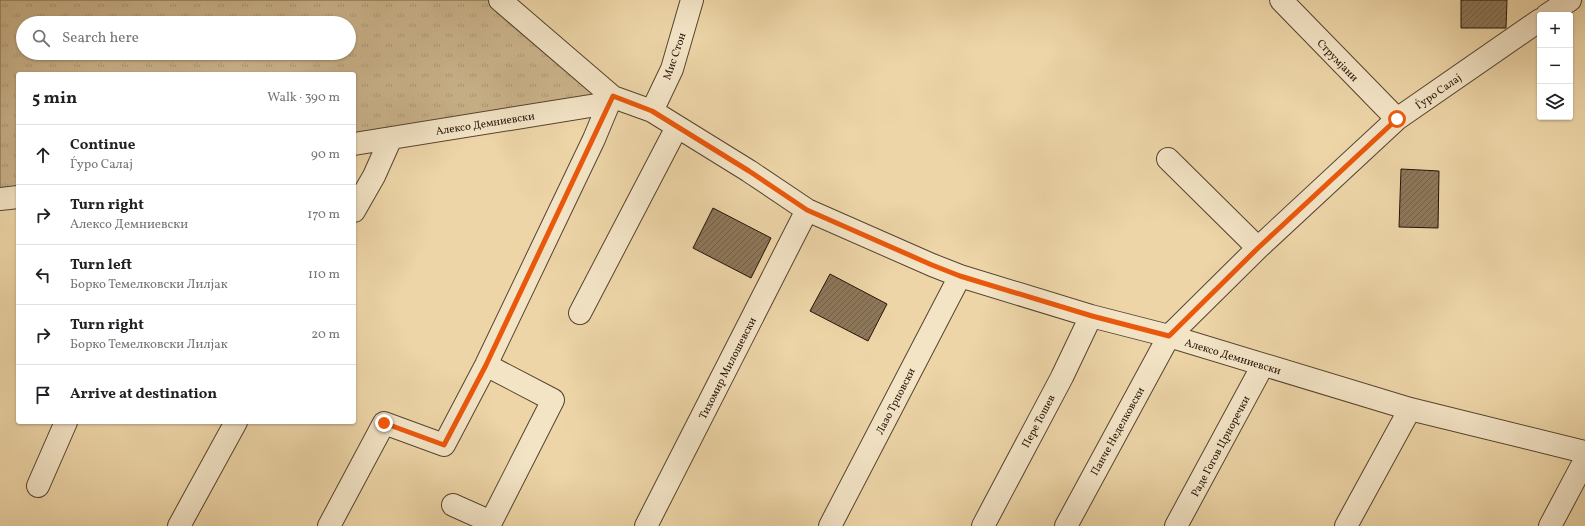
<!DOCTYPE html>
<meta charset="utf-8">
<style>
body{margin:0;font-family:Vollkorn,serif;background:#f2f2f2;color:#202124}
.controls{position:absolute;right:12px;top:12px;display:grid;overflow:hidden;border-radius:4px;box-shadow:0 1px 3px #0004}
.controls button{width:36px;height:36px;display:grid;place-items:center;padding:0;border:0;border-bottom:1px solid #e0e0e0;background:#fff;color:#202124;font:20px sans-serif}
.stop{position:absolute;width:12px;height:12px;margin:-9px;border:3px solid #ea580c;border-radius:50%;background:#fff}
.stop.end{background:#ea580c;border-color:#fff;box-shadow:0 1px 4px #0008}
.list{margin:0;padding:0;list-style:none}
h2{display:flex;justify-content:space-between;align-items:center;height:52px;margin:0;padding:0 16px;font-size:17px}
h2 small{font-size:13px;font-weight:400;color:#757577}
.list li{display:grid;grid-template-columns:26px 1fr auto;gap:12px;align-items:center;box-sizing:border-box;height:60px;padding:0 16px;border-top:1px solid #e0e0e0}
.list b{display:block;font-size:15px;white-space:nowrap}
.list p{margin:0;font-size:13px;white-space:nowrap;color:#757577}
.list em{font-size:13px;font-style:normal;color:#757577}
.icon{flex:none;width:22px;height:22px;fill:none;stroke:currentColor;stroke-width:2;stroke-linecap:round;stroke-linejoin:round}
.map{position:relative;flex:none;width:1585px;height:526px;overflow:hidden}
.search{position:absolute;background:#fff;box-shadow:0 1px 3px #0004;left:16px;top:16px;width:340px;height:44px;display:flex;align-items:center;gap:10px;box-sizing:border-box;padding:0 14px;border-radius:22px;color:#757577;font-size:15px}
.panel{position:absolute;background:#fff;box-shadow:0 1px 3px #0004;left:16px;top:72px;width:340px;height:352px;border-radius:4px}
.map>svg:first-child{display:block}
</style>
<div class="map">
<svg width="1585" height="526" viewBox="0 0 1585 526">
<defs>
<pattern id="grass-tufts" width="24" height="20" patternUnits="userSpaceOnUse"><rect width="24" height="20" fill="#cbb48c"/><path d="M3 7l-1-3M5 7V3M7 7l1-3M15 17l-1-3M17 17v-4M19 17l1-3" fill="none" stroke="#ae9a77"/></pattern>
<pattern id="building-hatch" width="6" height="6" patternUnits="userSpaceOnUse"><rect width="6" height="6" fill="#8d775a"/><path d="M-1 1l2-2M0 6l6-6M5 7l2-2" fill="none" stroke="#736048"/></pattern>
</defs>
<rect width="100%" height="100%" fill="#edd5a7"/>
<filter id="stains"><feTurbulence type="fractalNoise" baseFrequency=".005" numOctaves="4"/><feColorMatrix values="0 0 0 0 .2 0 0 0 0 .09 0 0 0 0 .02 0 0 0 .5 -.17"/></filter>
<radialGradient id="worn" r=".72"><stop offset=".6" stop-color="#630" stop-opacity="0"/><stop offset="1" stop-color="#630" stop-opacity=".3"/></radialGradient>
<path fill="url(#grass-tufts)" stroke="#786349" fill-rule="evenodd" d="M0,0H500L613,97L354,144V74H18V197L0,199ZM23,23H349V53H23Z"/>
<path fill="url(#building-hatch)" stroke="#241206" d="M1461,0H1507L1506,28H1461Z
M1401,169L1439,171L1438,228L1399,227Z
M713,208L771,238L751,278L693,248Z
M830,274L887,304L868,341L810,311Z"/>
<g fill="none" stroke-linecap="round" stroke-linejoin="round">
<g stroke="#56432e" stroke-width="24">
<path id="street" d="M500,0L613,97L652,111L749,171L807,210L932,265L960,276L1091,316L1169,336L1410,409L1585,452
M1281,0L1397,119
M1547,15L1570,0
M652,111L672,69L692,0
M354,144L609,103L613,97
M1168,159L1258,248
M0,199L18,197
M354,211L374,176L391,138
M580,313L677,127
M38,486L66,422
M453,505L491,522L553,400L486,365
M179,526L236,422
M329,526L384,423L444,445L486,365L594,139L609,103
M646,526L807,210
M830,526L960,276
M983,526L1062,377L1091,316
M1066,526L1169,336L1258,248L1397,119L1540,20
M1176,526L1263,365
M1346,526L1410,409
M1550,526L1585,460"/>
</g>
<use href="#street" stroke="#f3e4c6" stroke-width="22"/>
</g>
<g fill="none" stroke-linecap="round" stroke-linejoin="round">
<path stroke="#ea580c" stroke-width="5" d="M384,423L444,445L486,365L613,96L652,111L749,171L807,210L932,265L960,276L1092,316L1169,336L1258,248L1397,119"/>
</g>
<g text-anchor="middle" stroke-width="4" stroke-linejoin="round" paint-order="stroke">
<g font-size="11" fill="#241206" stroke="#f3e4c6">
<text transform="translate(674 56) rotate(-71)" y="4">Мис Стон</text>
<text transform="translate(1338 60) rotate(46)" y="4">Струмјани</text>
<text transform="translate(1438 91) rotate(-35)" y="4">Ѓуро Салај</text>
<text transform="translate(485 123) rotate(-9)" y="4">Алексо Демниевски</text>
<text transform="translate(1233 356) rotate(17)" y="4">Алексо Демниевски</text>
<text transform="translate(727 368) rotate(-63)" y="4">Тихомир Милошевски</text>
<text transform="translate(895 401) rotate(-63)" y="4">Лазо Трповски</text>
<text transform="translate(1038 421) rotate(-62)" y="4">Пере Тошев</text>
<text transform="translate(1117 431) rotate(-61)" y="4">Панче Неделковски</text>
<text transform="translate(1220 446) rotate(-62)" y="4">Раде Гогов Црноречки</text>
</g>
</g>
<rect width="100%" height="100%" filter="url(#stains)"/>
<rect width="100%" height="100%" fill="url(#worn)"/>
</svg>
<div class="controls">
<button>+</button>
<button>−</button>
<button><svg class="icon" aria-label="layers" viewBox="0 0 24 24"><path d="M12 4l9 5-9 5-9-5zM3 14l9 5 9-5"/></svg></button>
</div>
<div class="stop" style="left:1397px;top:119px"></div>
<div class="stop end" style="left:384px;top:423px"></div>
<div class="search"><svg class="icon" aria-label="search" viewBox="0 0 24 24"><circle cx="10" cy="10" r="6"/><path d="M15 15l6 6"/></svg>Search here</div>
<section class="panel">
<h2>5 min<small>Walk · 390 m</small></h2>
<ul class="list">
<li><svg class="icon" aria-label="ahead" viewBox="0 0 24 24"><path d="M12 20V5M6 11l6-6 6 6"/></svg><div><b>Continue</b><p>Ѓуро Салај</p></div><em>90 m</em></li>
<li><svg class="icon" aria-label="right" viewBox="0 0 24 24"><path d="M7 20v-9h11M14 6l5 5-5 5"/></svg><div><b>Turn right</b><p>Алексо Демниевски</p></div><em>170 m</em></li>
<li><svg class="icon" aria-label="left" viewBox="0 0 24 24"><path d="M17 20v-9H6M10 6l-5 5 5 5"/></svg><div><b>Turn left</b><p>Борко Темелковски Лилјак</p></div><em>110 m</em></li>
<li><svg class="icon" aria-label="right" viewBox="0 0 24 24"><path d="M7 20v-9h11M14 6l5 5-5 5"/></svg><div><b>Turn right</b><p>Борко Темелковски Лилјак</p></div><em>20 m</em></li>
<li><svg class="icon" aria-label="arrive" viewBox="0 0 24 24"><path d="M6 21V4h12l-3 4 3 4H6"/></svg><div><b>Arrive at destination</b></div></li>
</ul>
</section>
</div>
